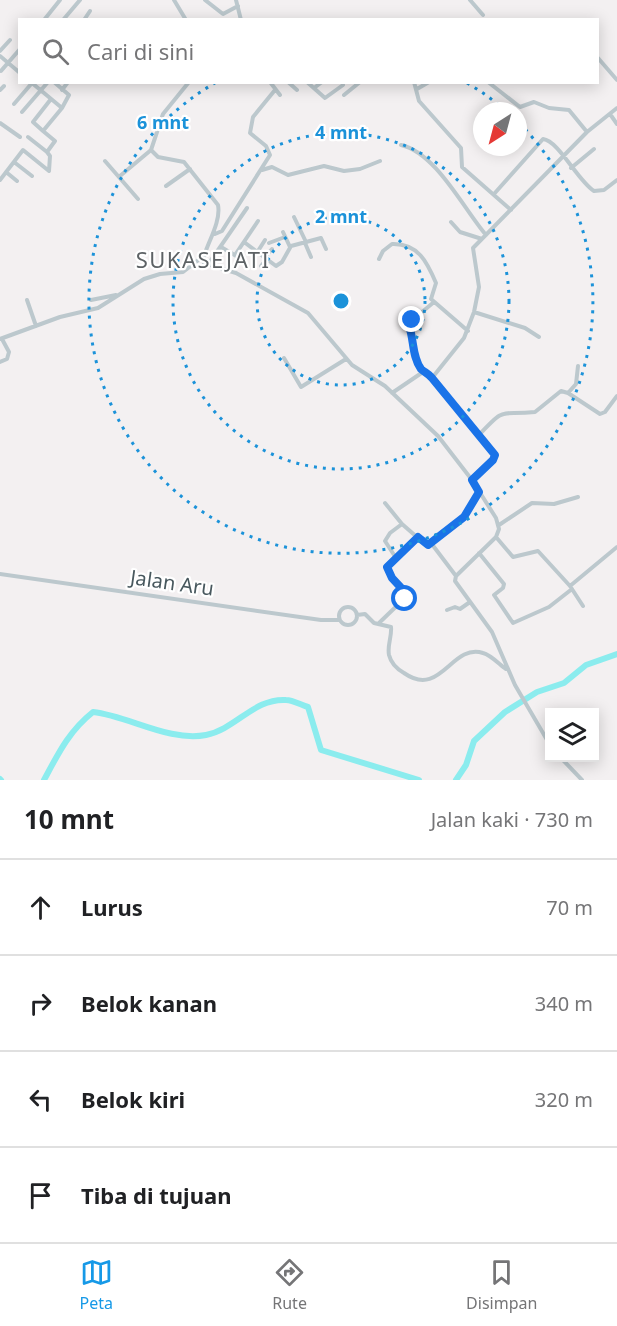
<!DOCTYPE html>
<html lang="id">
<meta charset="utf-8">
<style>
body{margin:0;font-family:"Noto Sans",sans-serif;background:#f2f2f2;color:#202124}
.controls{position:absolute;right:18px;bottom:18px;display:grid;overflow:hidden;border-radius:0px;box-shadow:0 3px 15px #0003}
.controls button{width:54px;height:54px;display:grid;place-items:center;padding:0;border:0;border-bottom:2px solid #e0e0e0;background:#fff;color:#202124;font:30px sans-serif}
.compass{position:absolute;left:473px;top:102px;width:54px;height:54px;border-radius:50%;background:#fff;box-shadow:0 3px 15px #0003;rotate:216deg}
.stop{position:absolute;width:18px;height:18px;margin:-14px;border:4px solid #1a73e8;border-radius:50%;background:#fff}
.stop.end{background:#1a73e8;border-color:#fff;box-shadow:0 2px 6px #0008}
.list{margin:0;padding:0;list-style:none}
h2{display:flex;justify-content:space-between;align-items:center;height:78px;margin:0;padding:0 24px;font-size:26px}
h2 small{font-size:20px;font-weight:400;color:#757577}
.list li{display:grid;grid-template-columns:39px 1fr auto;gap:18px;align-items:center;box-sizing:border-box;height:96px;padding:0 24px;border-top:2px solid #e0e0e0}
.list b{display:block;font-size:22px;white-space:nowrap}
.list em{font-size:20px;font-style:normal;color:#757577}
.icon{flex:none;width:33px;height:33px;fill:none;stroke:currentColor;stroke-width:2;stroke-linecap:round;stroke-linejoin:round}
.map{position:relative;flex:none;width:617px;height:780px;overflow:hidden}
.search{position:absolute;background:#fff;box-shadow:0 3px 15px #0003;left:18px;right:18px;top:18px;height:66px;display:flex;align-items:center;gap:15px;box-sizing:border-box;padding:0 21px;border-radius:0px;color:#757577;font-size:22px}
.sheet{height:462px;background:#fff}
nav{display:flex;justify-content:space-around;align-items:center;box-sizing:border-box;height:84px;border-top:2px solid #e0e0e0;background:#fff;font-size:16px;color:#757577}
nav a{display:grid;justify-items:center;gap:3px}
nav .on{color:#1699e7}
.map>svg:first-child{display:block}
</style>
<div class="map">
<svg width="617" height="780" viewBox="0 0 617 780">
<rect width="100%" height="100%" fill="#f3f0f1"/>
<g fill="none" stroke-linecap="round" stroke-linejoin="round">
<path stroke="#8becee" stroke-width="6" d="M0,779L1,780
M44,780C58,754 69,731 93,712C129,716 169,742 206,735C236,729 254,698 286,700C293,700 301,705 308,707L321,750L419,780
M456,780L466,765L474,741L505,712L537,692L564,683L586,665L617,654"/>
<path stroke="#bcc8cd" stroke-width="4" d="M174,0L186,20
M205,0L223,14L238,6
M236,0L241,20
M470,0L483,15
M44,20L60,0
M63,20L80,0
M84,20L90,11
M0,51L10,40
M0,56L20,73
M598,58L617,80
M1,71L20,49
M189,82L163,114L151,150L158,157L184,162L218,205C222,225 200,254 204,263L236,273L308,313L352,365L385,386L438,436L472,480L496,518L499,529L496,537L456,576L455,581L492,632L515,685L550,745
M270,82L280,95
M288,82L297,90
M307,82L325,98L343,85
M414,82L419,101L461,148L462,167L511,210
M488,82L520,107L534,102L549,108L569,110L587,132
M314,88L322,82
M417,89L429,82
M0,90L4,86
M62,90L68,82
M344,95L360,82
M14,104L32,83L62,108L69,95L54,82
M22,112L48,82
M610,114L617,124
M0,123L20,137
M43,131L33,122L51,99
M28,137L47,152
M401,145C436,153 463,208 486,235
M105,161L138,199
M14,162L32,176
M571,168L594,149
M262,170L272,167L288,175L324,166L344,171L360,169L380,161
M6,172L17,181
M120,176L151,150
M0,180L23,150L49,171L50,156L47,152L55,141L43,131L62,108
M166,186L190,169
M494,194L543,139C559,141 577,180 594,191L604,190L617,180
M294,217L306,242
M451,222L460,232L482,239
M283,232L290,247
M215,234L222,231L270,155L266,146L250,133L253,117L275,90
M244,242L276,266L282,262L291,246L321,238L326,249
M269,243L285,237
M305,243L311,257
M221,247L243,260
M258,251L265,240
M235,255L258,221
M265,257L272,249
M379,259L383,251L392,244C418,243 427,262 436,283L431,299L468,331
M207,266L247,208
M261,266L266,260
M27,300L36,326
M91,300L116,295
M474,312L525,328L539,337
M0,339L60,317L98,308L144,279L160,274L183,272L201,258
M284,358L301,387L346,359
M0,362L7,359L9,352L2,339
M423,372L416,358L409,323L434,302
M432,378L495,455L493,460L472,480
M392,393L423,372L432,378L464,338L474,312L479,287L473,248L587,132L617,108
M568,393L576,384L578,366
M479,435C507,405 499,416 535,412L561,391L568,393L600,414L605,412L617,396
M385,503L402,524L426,545L431,543L456,576
M499,525L532,503L554,504L578,497
M496,537L513,557L538,551L570,586L583,606
M431,543L464,517L479,493
M479,553L504,584L503,588L494,595L513,623L549,607L572,589
M396,558L385,541L390,533L402,524
M0,574L321,620H340
M570,586L617,547
M339 616a9 9 0 1 1 18 0a9 9 0 1 1-18 0Z
M447,610L455,607L460,609L470,602
M357,615L365,614L374,623L391,627C392,637 387,645 389,655C391,663 397,669 404,673C441,699 451,643 483,653C491,655 500,665 506,669
M379,623L406,597L403,589L387,571V567L418,537
M561,758L582,780"/>
</g>
<g fill="none" stroke-linecap="round" stroke-linejoin="round">
<path stroke="#1a73e8" stroke-width="8" d="M405,599V592L392,578L387,567L418,537L428,545L464,517L479,492L472,480L493,460L495,455L432,378C429,374 424,372 421,369C412,357 414,339 409,326L412,320"/>
</g>
<g fill="none" stroke="#1b92d9" stroke-width="3" stroke-dasharray="3 6">
<circle cx="341" cy="301" r="84"/>
<circle cx="341" cy="301" r="168"/>
<path d="M467 83A252 252 0 0 1 506 111M519 123A252 252 0 1 1 215 83"/>
</g>
<g text-anchor="middle" stroke-width="4.5" stroke-linejoin="round" paint-order="stroke">
<g font-size="20" fill="#48585e" stroke="#fff">
<text transform="translate(172 583) rotate(8)" y="7">Jalan Aru</text>
</g>
<g font-size="22" letter-spacing="1.5" fill="#5d6265" stroke="#fff">
<text x="203" y="268">SUKASEJATI</text>
</g>
</g>
<circle cx="341" cy="301" r="9" fill="#1b92d9" stroke="#fff" stroke-width="3"/>
<g font-size="18" text-anchor="middle" font-weight="bold" fill="#1b92d9" stroke="#fff" stroke-width="4.5" stroke-linejoin="round" paint-order="stroke">
<text x="163" y="129">6 mnt</text>
<text x="341" y="139">4 mnt</text>
<text x="341" y="223">2 mnt</text>
</g>
</svg>
<div class="controls">
<button><svg class="icon" aria-label="layers" viewBox="0 0 24 24"><path d="M12 4l9 5-9 5-9-5zM3 14l9 5 9-5"/></svg></button>
</div>
<svg class="compass" viewBox="-18 -18 36 36"><path d="M0-13l5 13h-10z" fill="#e53935"/><path d="M0 13l5-13h-10z" fill="#757577"/></svg>
<div class="stop" style="left:405px;top:599px"></div>
<div class="stop end" style="left:412px;top:320px"></div>
<div class="search"><svg class="icon" aria-label="search" viewBox="0 0 24 24"><circle cx="10" cy="10" r="6"/><path d="M15 15l6 6"/></svg>Cari di sini</div>
</div>
<section class="sheet">
<h2>10 mnt<small>Jalan kaki · 730 m</small></h2>
<ul class="list">
<li><svg class="icon" aria-label="ahead" viewBox="0 0 24 24"><path d="M12 20V5M6 11l6-6 6 6"/></svg><div><b>Lurus</b></div><em>70 m</em></li>
<li><svg class="icon" aria-label="right" viewBox="0 0 24 24"><path d="M7 20v-9h11M14 6l5 5-5 5"/></svg><div><b>Belok kanan</b></div><em>340 m</em></li>
<li><svg class="icon" aria-label="left" viewBox="0 0 24 24"><path d="M17 20v-9H6M10 6l-5 5 5 5"/></svg><div><b>Belok kiri</b></div><em>320 m</em></li>
<li><svg class="icon" aria-label="arrive" viewBox="0 0 24 24"><path d="M6 21V4h12l-3 4 3 4H6"/></svg><div><b>Tiba di tujuan</b></div></li>
</ul>
</section>
<nav>
<a class="on"><svg class="icon" aria-label="map" viewBox="0 0 24 24"><path d="M3 6l6-2 6 2 6-2v14l-6 2-6-2-6 2zM9 4v14M15 6v14"/></svg>Peta</a>
<a><svg class="icon" aria-label="directions" viewBox="0 0 24 24"><path d="M12 3l9 9-9 9-9-9zM9 14v-3h6M13 9l2 2-2 2"/></svg>Rute</a>
<a><svg class="icon" aria-label="saved" viewBox="0 0 24 24"><path d="M7 4h10v16l-5-4-5 4z"/></svg>Disimpan</a>
</nav>
